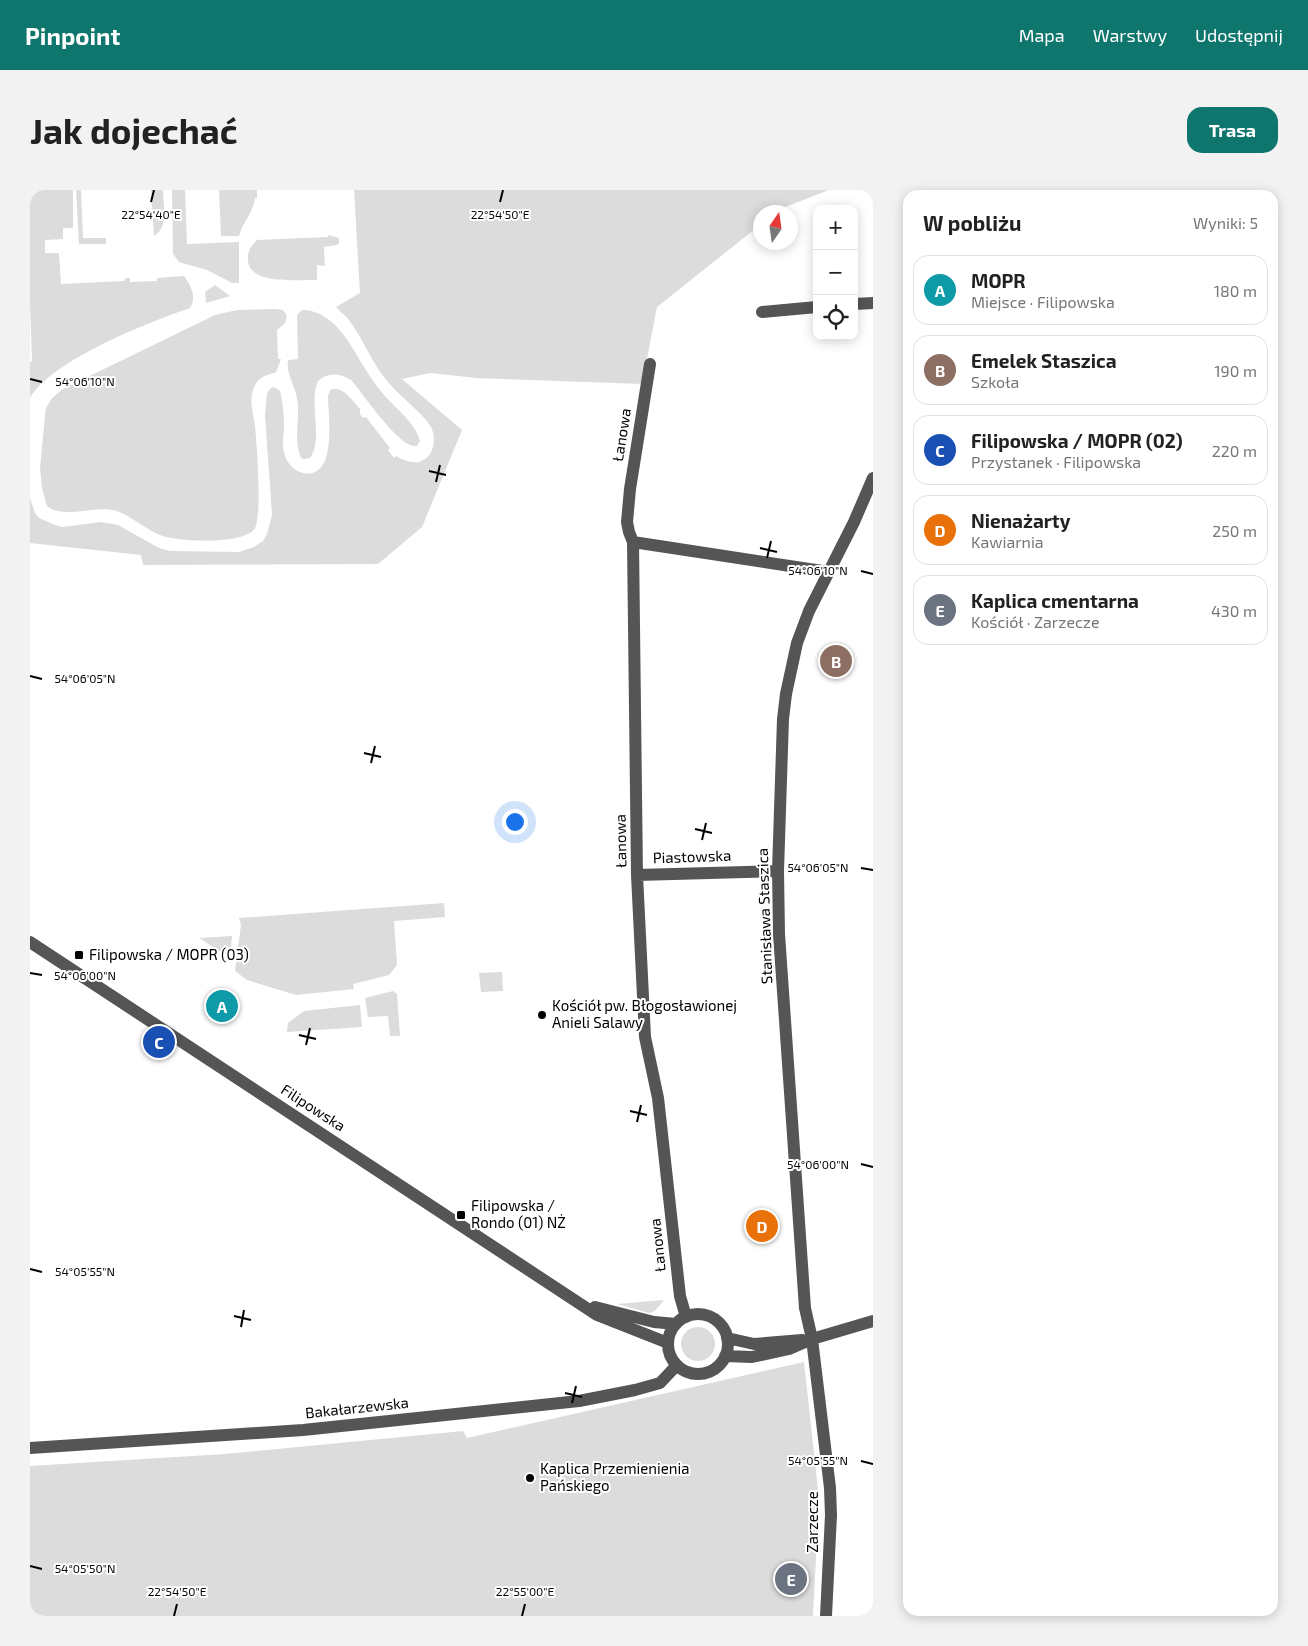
<!DOCTYPE html>
<html lang="pl">
<meta charset="utf-8">
<style>
body{margin:0;font-family:"Exo 2",sans-serif;background:#f2f2f2;color:#222}
.controls{position:absolute;right:15px;top:15px;display:grid;overflow:hidden;border-radius:10px;box-shadow:0 2px 12px #0003}
.controls button{width:45px;height:45px;display:grid;place-items:center;padding:0;border:0;border-bottom:1px solid #e0e0e0;background:#fff;color:#222;font:25px sans-serif}
.compass{position:absolute;left:723px;top:15px;width:45px;height:45px;border-radius:50%;background:#fff;box-shadow:0 2px 12px #0003;rotate:13deg}
.you{position:absolute;left:484px;top:631px;width:18px;height:18px;margin:-12px;border:4px solid #fff;border-radius:50%;background:#1a73e8;box-shadow:0 0 0 8px #1a73e833}
.badge{display:grid;place-items:center;width:32px;height:32px;border-radius:50%;background:#0f766e;color:#fff;font-size:16px;font-weight:700}
.pin{position:absolute;translate:-50% -50%;border:2px solid #fff;box-shadow:0 1px 5px #0006}
.list{margin:0;padding:0;list-style:none}
h2{display:flex;justify-content:space-between;align-items:center;height:65px;margin:0;padding:0 20px;font-size:21px}
h2 small{font-size:16px;font-weight:400;color:#767676}
.list li{display:grid;grid-template-columns:32px 1fr auto;gap:15px;align-items:center;box-sizing:border-box;height:70px;margin:0 10px 10px;padding:0 10px;border:1px solid #e0e0e0;border-radius:15px}
.list b{display:block;font-size:19px;white-space:nowrap}
.list p{margin:0;font-size:16px;white-space:nowrap;color:#767676}
.list em{font-size:16px;font-style:normal;color:#767676}
.icon{flex:none;width:28px;height:28px;fill:none;stroke:currentColor;stroke-width:2;stroke-linecap:round;stroke-linejoin:round}
.map{position:relative;flex:none;width:843px;height:1426px;overflow:hidden;border-radius:15px}
header{display:flex;align-items:center;gap:30px;box-sizing:border-box;height:70px;padding:0 25px;background:#0f766e;color:#fff}
header strong{font-size:24px}
nav{display:flex;gap:28px;margin-inline-start:auto;font-size:18px}
.intro{display:flex;align-items:center;justify-content:space-between;box-sizing:border-box;height:120px;padding:0 30px}
h1{margin:0;font-size:35px}
.button{padding:12px 22px;border-radius:15px;background:#0f766e;color:#fff;font-size:18px;font-weight:700}
main{display:flex;gap:30px;padding:0 30px}
aside{flex:1;background:#fff;border-radius:15px;box-shadow:0 2px 12px #0003}
.map>svg:first-child{display:block}
</style>
<header>
<strong>Pinpoint</strong>
<nav><a>Mapa</a><a>Warstwy</a><a>Udostępnij</a></nav>
</header>
<div class="intro"><h1>Jak dojechać</h1><a class="button">Trasa</a></div>
<main>
<div class="map">
<svg width="843" height="1426" viewBox="0 0 843 1426">
<rect width="100%" height="100%" fill="#fff"/>
<path fill="#dcdcdc" d="M0,0H43V38H33V49L15,50V63H29L31,94L94,91L96,88H100V92L127,91V88L154,86C161,96 167,107 160,118C119,132 22,170 0,208V172L2,171L0,113Z
M46,0H51L53,48H76V54H49Z
M121,0H133C133,15 139,37 124,46Z
M142,0H155L157,54L209,52V93H202L177,80L149,72L143,64Z
M189,0H227V8H225C223,23 213,32 209,46H191Z
M324,0H799L750,19L746,22H731L730,35L627,117L612,194L447,188L400,183L372,189L432,240L392,337L348,374L113,375L111,365L0,353V308L5,323L9,328L25,335L32,337L71,332L88,335L129,358L140,361L209,362L224,357L233,351L237,344L242,325L235,225L237,203L241,198L244,197L250,201C253,213 254,226 254,239C253,247 252,257 255,266C258,274 264,281 273,283C308,290 298,225 298,206L300,200C311,194 323,211 330,219V224L333,228L336,227L339,231L360,258L358,260L364,268L366,266C373,270 381,273 389,272C404,268 407,249 401,237C391,221 370,207 358,192C342,174 334,150 319,130C315,125 310,122 306,117L330,103Z
M298,45L309,48V53L307,55L294,57L295,76L287,75V90C269,89 221,96 218,71C217,62 221,56 227,50L298,47Z
M185,95L200,106L176,113L175,102Z
M246,119L253,120L257,126L255,133L247,140L248,169H251L246,182C240,185 232,185 227,192C217,205 223,222 225,236C227,255 232,324 225,338C216,355 146,352 130,345C115,339 103,327 87,321C66,314 34,330 17,316L12,298L10,278L15,225L16,218L22,208L33,199L185,125L207,120Z
M272,120C283,119 295,126 303,133C320,148 334,181 350,200C362,216 385,231 390,251L387,256C370,260 333,203 321,190C310,183 298,182 288,191C278,214 294,248 280,268L274,269L271,268C262,245 272,226 266,204C263,192 256,183 258,170L268,169L267,125Z
M414,713L415,727L364,731L367,775L359,785L323,794L324,799L266,805L217,790L205,781L211,735L209,728Z
M202,746L200,768L169,748Z
M472,782L473,801L451,802L449,783Z
M363,801L367,804L370,846H360L358,826L338,827L335,808Z
M330,815L332,837L257,842L258,833L274,821Z
M634,1110L625,1121L619,1123L587,1114Z
M651 1154a17 17 0 1 1 34 0a17 17 0 1 1-34 0Z
M774,1172L789,1309L783,1426H0V1276L195,1264L433,1241L437,1248Z"/>
<g fill="none" stroke-linecap="round" stroke-linejoin="round">
<path stroke="#555" stroke-width="12" d="M824,114L843,113
M732,122L787,117
M620,174L600,299L597,332L599,342L603,352L607,685L615,847L628,908L650,1106L656,1127
M603,352L799,382
M607,685L748,681
M0,752L567,1125L638,1153
M565,1117L624,1132L646,1134
M638 1154a30 30 0 1 1 60 0a30 30 0 1 1-60 0Z
M697,1148L724,1154L772,1150
M695,1166L722,1167L759,1159L782,1149L843,1131
M0,1258L273,1240L549,1211L605,1200L630,1193L647,1175
M796,1426L801,1325L800,1298L782,1149L775,1118L749,744L748,681L753,529L756,504L767,453L779,421L824,332L843,288"/>
</g>
<path fill="none" stroke="#000" stroke-width="2" d="M121,12L124,0M470,12L473,0M0,189L12,192M399,281L416,285M406,292L410,275M730,358L747,362M737,368L741,351M831,381L843,384M0,486L12,489M334,563L351,567M341,573L345,556M665,639L682,643M672,650L676,633M831,678L843,680M0,783L12,785M269,845L286,849M276,855L280,838M600,921L617,925M607,932L611,915M831,974L843,977M0,1079L12,1082M204,1126L221,1130M211,1137L214,1120M535,1203L552,1207M542,1213L546,1196M831,1271L843,1274M0,1376L12,1379M144,1426L147,1414M492,1426L495,1414"/>
<g fill="#000" stroke="#fff" stroke-width="2">
<rect x="44" y="760" width="10" height="10" rx="2.5"/>
<circle cx="512" cy="825" r="5"/>
<rect x="426" y="1020" width="10" height="10" rx="2.5"/>
<circle cx="500" cy="1288" r="5"/>
</g>
<g text-anchor="middle" stroke-width="4" stroke-linejoin="round" paint-order="stroke">
<g font-size="15" fill="#000" stroke="#fff">
<text transform="translate(592 245) rotate(-81)" y="5">Łanowa</text>
<text transform="translate(591 651) rotate(-91)" y="5">Łanowa</text>
<text transform="translate(662 667) rotate(-2)" y="5">Piastowska</text>
<text transform="translate(735 726) rotate(-92)" y="5">Stanisława Staszica</text>
<text transform="translate(283 918) rotate(33)" y="5">Filipowska</text>
<text transform="translate(628 1055) rotate(-96)" y="5">Łanowa</text>
<text transform="translate(327 1218) rotate(-6)" y="5">Bakałarzewska</text>
<text transform="translate(783 1332) rotate(-90)" y="5">Zarzecze</text>
</g>
<g font-size="15" fill="#000" stroke="#fff" text-anchor="start">
<text x="59" y="770">Filipowska / MOPR (03)</text>
<text x="522" y="821">Kościół pw. Błogosławionej<tspan x="522" dy="17">Anieli Salawy</tspan></text>
<text x="441" y="1021">Filipowska /<tspan x="441" dy="17">Rondo (01) NŻ</tspan></text>
<text x="510" y="1284">Kaplica Przemienienia<tspan x="510" dy="17">Pańskiego</tspan></text>
</g>
</g>
<g font-size="12" text-anchor="middle" fill="#000" stroke="#fff" stroke-width="4" stroke-linejoin="round" paint-order="stroke">
<text x="121" y="29">22°54'40"E</text>
<text x="470" y="29">22°54'50"E</text>
<text x="55" y="196">54°06'10"N</text>
<text x="788" y="385">54°06'10"N</text>
<text x="55" y="493">54°06'05"N</text>
<text x="788" y="682">54°06'05"N</text>
<text x="55" y="790">54°06'00"N</text>
<text x="788" y="979">54°06'00"N</text>
<text x="55" y="1086">54°05'55"N</text>
<text x="788" y="1275">54°05'55"N</text>
<text x="55" y="1383">54°05'50"N</text>
<text x="147" y="1406">22°54'50"E</text>
<text x="495" y="1406">22°55'00"E</text>
</g>
</svg>
<div class="controls">
<button>+</button>
<button>−</button>
<button><svg class="icon" aria-label="locate" viewBox="0 0 24 24"><circle cx="12" cy="12" r="6"/><path d="M12 2v4M12 18v4M2 12h4M18 12h4"/></svg></button>
</div>
<svg class="compass" viewBox="-18 -18 36 36"><path d="M0-13l5 13h-10z" fill="#e53935"/><path d="M0 13l5-13h-10z" fill="#767676"/></svg>
<div class="you"></div>
<div class="pin badge" style="left:192px;top:816px;background:#0f9aa8">A</div>
<div class="pin badge" style="left:806px;top:471px;background:#8d6e63">B</div>
<div class="pin badge" style="left:129px;top:852px;background:#1a4fb4">C</div>
<div class="pin badge" style="left:732px;top:1036px;background:#e8710a">D</div>
<div class="pin badge" style="left:761px;top:1389px;background:#6b7280">E</div>
</div>
<aside>
<h2>W pobliżu<small>Wyniki: 5</small></h2>
<ul class="list">
<li><span class="badge" style="background:#0f9aa8">A</span><div><b>MOPR</b><p>Miejsce · Filipowska</p></div><em>180 m</em></li>
<li><span class="badge" style="background:#8d6e63">B</span><div><b>Emelek Staszica</b><p>Szkoła</p></div><em>190 m</em></li>
<li><span class="badge" style="background:#1a4fb4">C</span><div><b>Filipowska / MOPR (02)</b><p>Przystanek · Filipowska</p></div><em>220 m</em></li>
<li><span class="badge" style="background:#e8710a">D</span><div><b>Nienażarty</b><p>Kawiarnia</p></div><em>250 m</em></li>
<li><span class="badge" style="background:#6b7280">E</span><div><b>Kaplica cmentarna</b><p>Kościół · Zarzecze</p></div><em>430 m</em></li>
</ul>
</aside>
</main>
